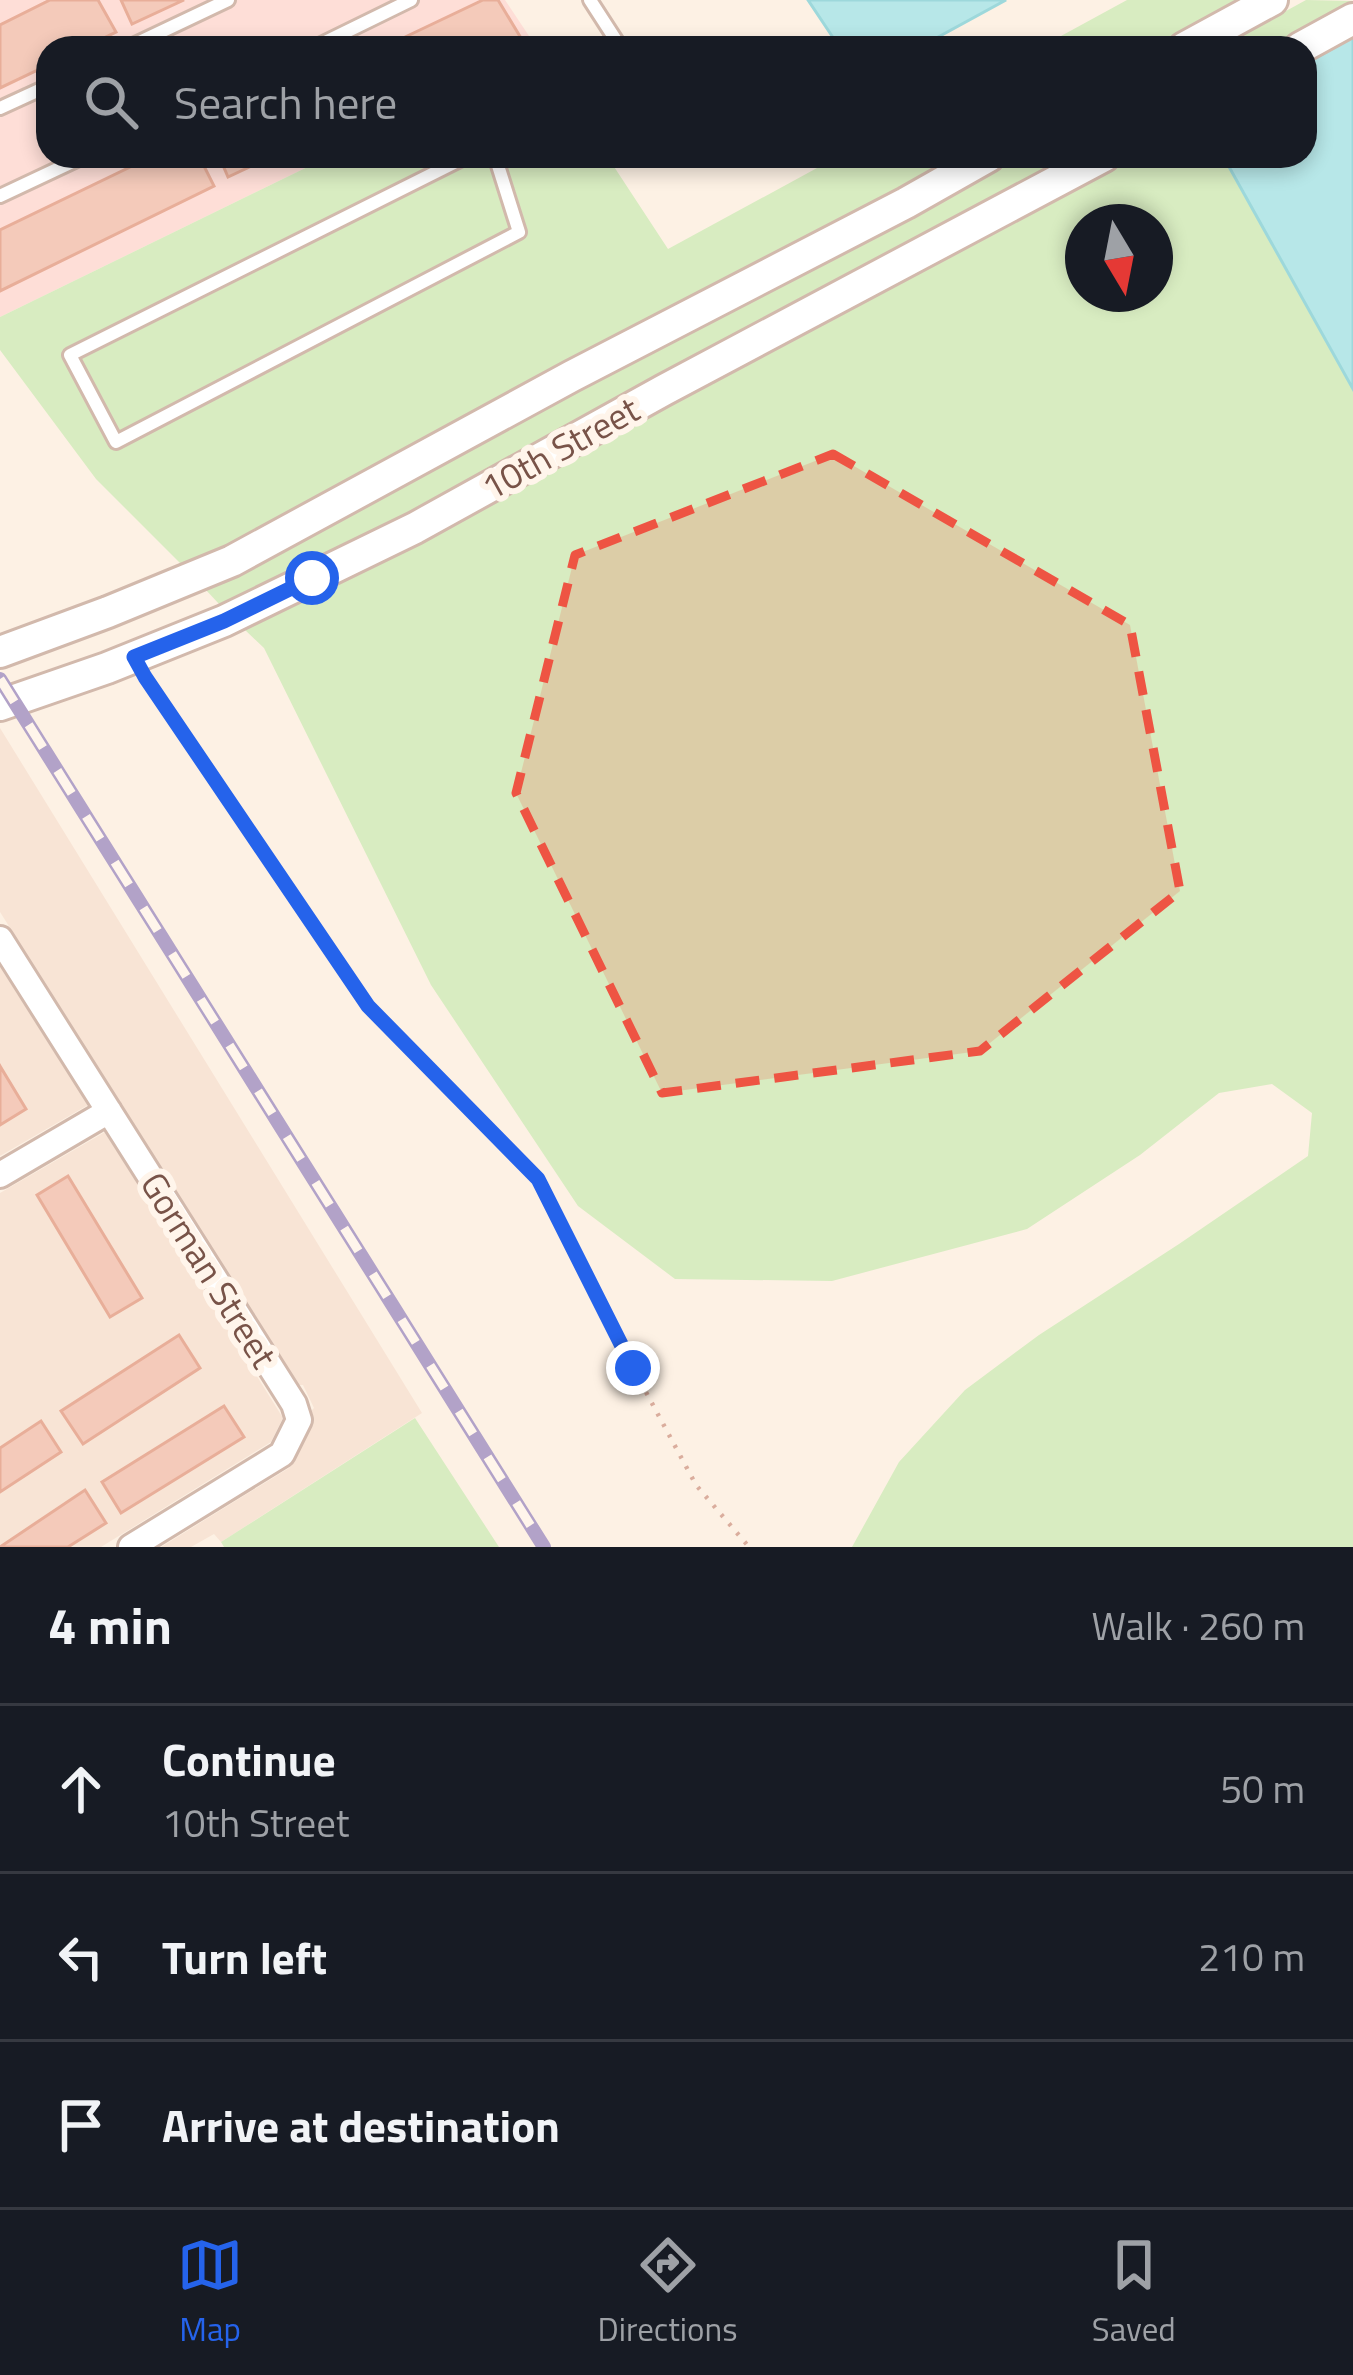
<!DOCTYPE html>
<meta charset="utf-8">
<style>
body{margin:0;font-family:"Titillium Web",sans-serif;background:#20242c;color:#f1f3f6}
.compass{position:absolute;left:1065px;top:204px;width:108px;height:108px;border-radius:50%;background:#171b24;box-shadow:0 6px 18px #0003;rotate:170deg}
.stop{position:absolute;width:36px;height:36px;margin:-27px;border:9px solid #2563eb;border-radius:50%;background:#fff}
.stop.end{background:#2563eb;border-color:#fff;box-shadow:0 3px 12px #0008}
.list{margin:0;padding:0;list-style:none}
h2{display:flex;justify-content:space-between;align-items:center;height:156px;margin:0;padding:0 48px;font-size:51px}
h2 small{font-size:39px;font-weight:400;color:#9ea1a6}
.list li{display:grid;grid-template-columns:78px 1fr auto;gap:36px;align-items:center;box-sizing:border-box;height:168px;padding:0 48px;border-top:3px solid #363941}
.list b{display:block;font-size:45px;white-space:nowrap}
.list p{margin:0;font-size:39px;white-space:nowrap;color:#9ea1a6}
.list em{font-size:39px;font-style:normal;color:#9ea1a6}
.icon{flex:none;width:66px;height:66px;fill:none;stroke:currentColor;stroke-width:2;stroke-linecap:round;stroke-linejoin:round}
.map{position:relative;flex:none;width:1353px;height:1547px;overflow:hidden}
.search{position:absolute;background:#171b24;box-shadow:0 6px 18px #0003;left:36px;right:36px;top:36px;height:132px;display:flex;align-items:center;gap:30px;box-sizing:border-box;padding:0 42px;border-radius:36px;color:#9ea1a6;font-size:45px}
.sheet{height:660px;background:#171b24}
nav{display:flex;justify-content:space-around;align-items:center;box-sizing:border-box;height:168px;border-top:3px solid #363941;background:#171b24;font-size:33px;color:#9ea1a6}
nav a{display:grid;justify-items:center;gap:6px}
nav .on{color:#2563eb}
.map>svg:first-child{display:block}
</style>
<div class="map">
<svg width="1353" height="1547" viewBox="0 0 1353 1547">
<rect width="100%" height="100%" fill="#fdf1e4"/>
<path fill="#f8e4d5" d="M0,728L422,1413L221,1542L214,1534L191,1547H161L289,1468L311,1428V1411L314,1408L303,1385H299L0,912Z
M0,967L88,1105L0,1156Z
M105,1132L283,1418L271,1442L101,1547H0V1193Z"/>
<path fill="#feded7" d="M0,0H505L537,48H48V156H330L0,317Z"/>
<path fill="#d8ecc1" fill-rule="evenodd" d="M1127,0H1239L1151,48H1039Z
M1306,0L1353,1L1267,48H1218Z
M330,156H607L668,249L839,156H956L899,189L566,361L226,546L181,564L96,479L0,350V317Z
M1021,156H1070L658,376L408,514L220,605L205,589L238,576L579,391L900,225Z
M1137,156H1223L1353,389V1547H852L899,1462L965,1390L1039,1335L1179,1244L1308,1156L1312,1113L1272,1084L1219,1093L1140,1155L1027,1229L832,1281L675,1279L578,1206L431,985L264,648L244,629L421,543L671,405ZM1083,222H1155V294H1083Z
M415,1418L499,1547H224L221,1542Z"/>
<path fill="#b7e7e8" stroke="#9dd8db" stroke-width="3" d="M808,0H1006L918,48H846L836,42Z
M1353,37V389L1223,156H1305V64Z"/>
<path fill="#f4caba" stroke="#e8ae99" stroke-width="3" d="M50,0H98L116,32L83,48H48V65L0,88V25Z
M121,0H184L132,24Z
M483,0H498L521,38L499,48H382Z
M153,156H199L214,186L0,291V230Z
M219,156H273L228,177Z
M0,1066L26,1109L0,1125Z
M68,1176L142,1298L110,1317L37,1195Z
M179,1335L200,1368L83,1444L61,1411Z
M224,1406L244,1437L121,1513L102,1482Z
M41,1421L61,1452L0,1492V1448Z
M85,1490L106,1523L68,1547H0Z"/>
<g fill="none" stroke-linecap="round" stroke-linejoin="round">
<g stroke="#d2b9ac" stroke-width="18">
<path id="service" d="M590,0L621,48
M127,48L228,0
M313,48L411,0
M0,108L48,86
M468,156L70,355L116,442L519,232L495,156
M0,196L85,156"/>
</g>
<g stroke="#d2b9ac" stroke-width="30">
<path id="minor" d="M0,939L294,1404L299,1420L282,1454L131,1547
M0,1175L109,1111"/>
</g>
<g stroke="#d2b9ac" stroke-width="36">
<path id="tertiary" d="M1184,48L1272,0
M1300,48L1353,19
M0,652L108,612L232,561L572,376L906,203L989,156
M0,705L107,668L224,621L415,528L664,390L1104,156"/>
</g>
<path stroke="#daad9d" stroke-width="4.5" stroke-dasharray="3 9" stroke-linecap="butt" d="M146,680L369,1006L538,1179L633,1368L696,1485L749,1547"/>
<use href="#service" stroke="#fff" stroke-width="12"/>
<use href="#minor" stroke="#fff" stroke-width="24"/>
<use href="#tertiary" stroke="#fff" stroke-width="30"/>
<g stroke="#b2a2c8" stroke-width="14">
<path id="rail" d="M0,679L544,1547"/>
</g>
<use href="#rail" stroke="#fff5eb" stroke-width="9" stroke-dasharray="27" stroke-linecap="butt"/>
</g>
<g fill="none" stroke-linecap="round" stroke-linejoin="round">
<path stroke="#2563eb" stroke-width="15" d="M312,578L224,621L134,657L145,677L368,1006L538,1179L633,1368"/>
</g>
<path fill="#ee5443" fill-opacity="0.2" stroke="#ee5443" stroke-width="9" stroke-dasharray="24 15" stroke-linejoin="round" d="M833,454L1130,625L1180,891L980,1051L662,1093L516,793L575,555Z"/>
<g text-anchor="middle" stroke-width="12" stroke-linejoin="round" paint-order="stroke">
<g font-size="36" fill="#785348" stroke="#fff5eb">
<text transform="translate(560 448) rotate(-29)" y="13">10th Street</text>
<text transform="translate(209 1270) rotate(58)" y="13">Gorman Street</text>
</g>
</g>
</svg>
<svg class="compass" viewBox="-18 -18 36 36"><path d="M0-13l5 13h-10z" fill="#e53935"/><path d="M0 13l5-13h-10z" fill="#9ea1a6"/></svg>
<div class="stop" style="left:312px;top:578px"></div>
<div class="stop end" style="left:633px;top:1368px"></div>
<div class="search"><svg class="icon" aria-label="search" viewBox="0 0 24 24"><circle cx="10" cy="10" r="6"/><path d="M15 15l6 6"/></svg>Search here</div>
</div>
<section class="sheet">
<h2>4 min<small>Walk · 260 m</small></h2>
<ul class="list">
<li><svg class="icon" aria-label="ahead" viewBox="0 0 24 24"><path d="M12 20V5M6 11l6-6 6 6"/></svg><div><b>Continue</b><p>10th Street</p></div><em>50 m</em></li>
<li><svg class="icon" aria-label="left" viewBox="0 0 24 24"><path d="M17 20v-9H6M10 6l-5 5 5 5"/></svg><div><b>Turn left</b></div><em>210 m</em></li>
<li><svg class="icon" aria-label="arrive" viewBox="0 0 24 24"><path d="M6 21V4h12l-3 4 3 4H6"/></svg><div><b>Arrive at destination</b></div></li>
</ul>
</section>
<nav>
<a class="on"><svg class="icon" aria-label="map" viewBox="0 0 24 24"><path d="M3 6l6-2 6 2 6-2v14l-6 2-6-2-6 2zM9 4v14M15 6v14"/></svg>Map</a>
<a><svg class="icon" aria-label="directions" viewBox="0 0 24 24"><path d="M12 3l9 9-9 9-9-9zM9 14v-3h6M13 9l2 2-2 2"/></svg>Directions</a>
<a><svg class="icon" aria-label="saved" viewBox="0 0 24 24"><path d="M7 4h10v16l-5-4-5 4z"/></svg>Saved</a>
</nav>
